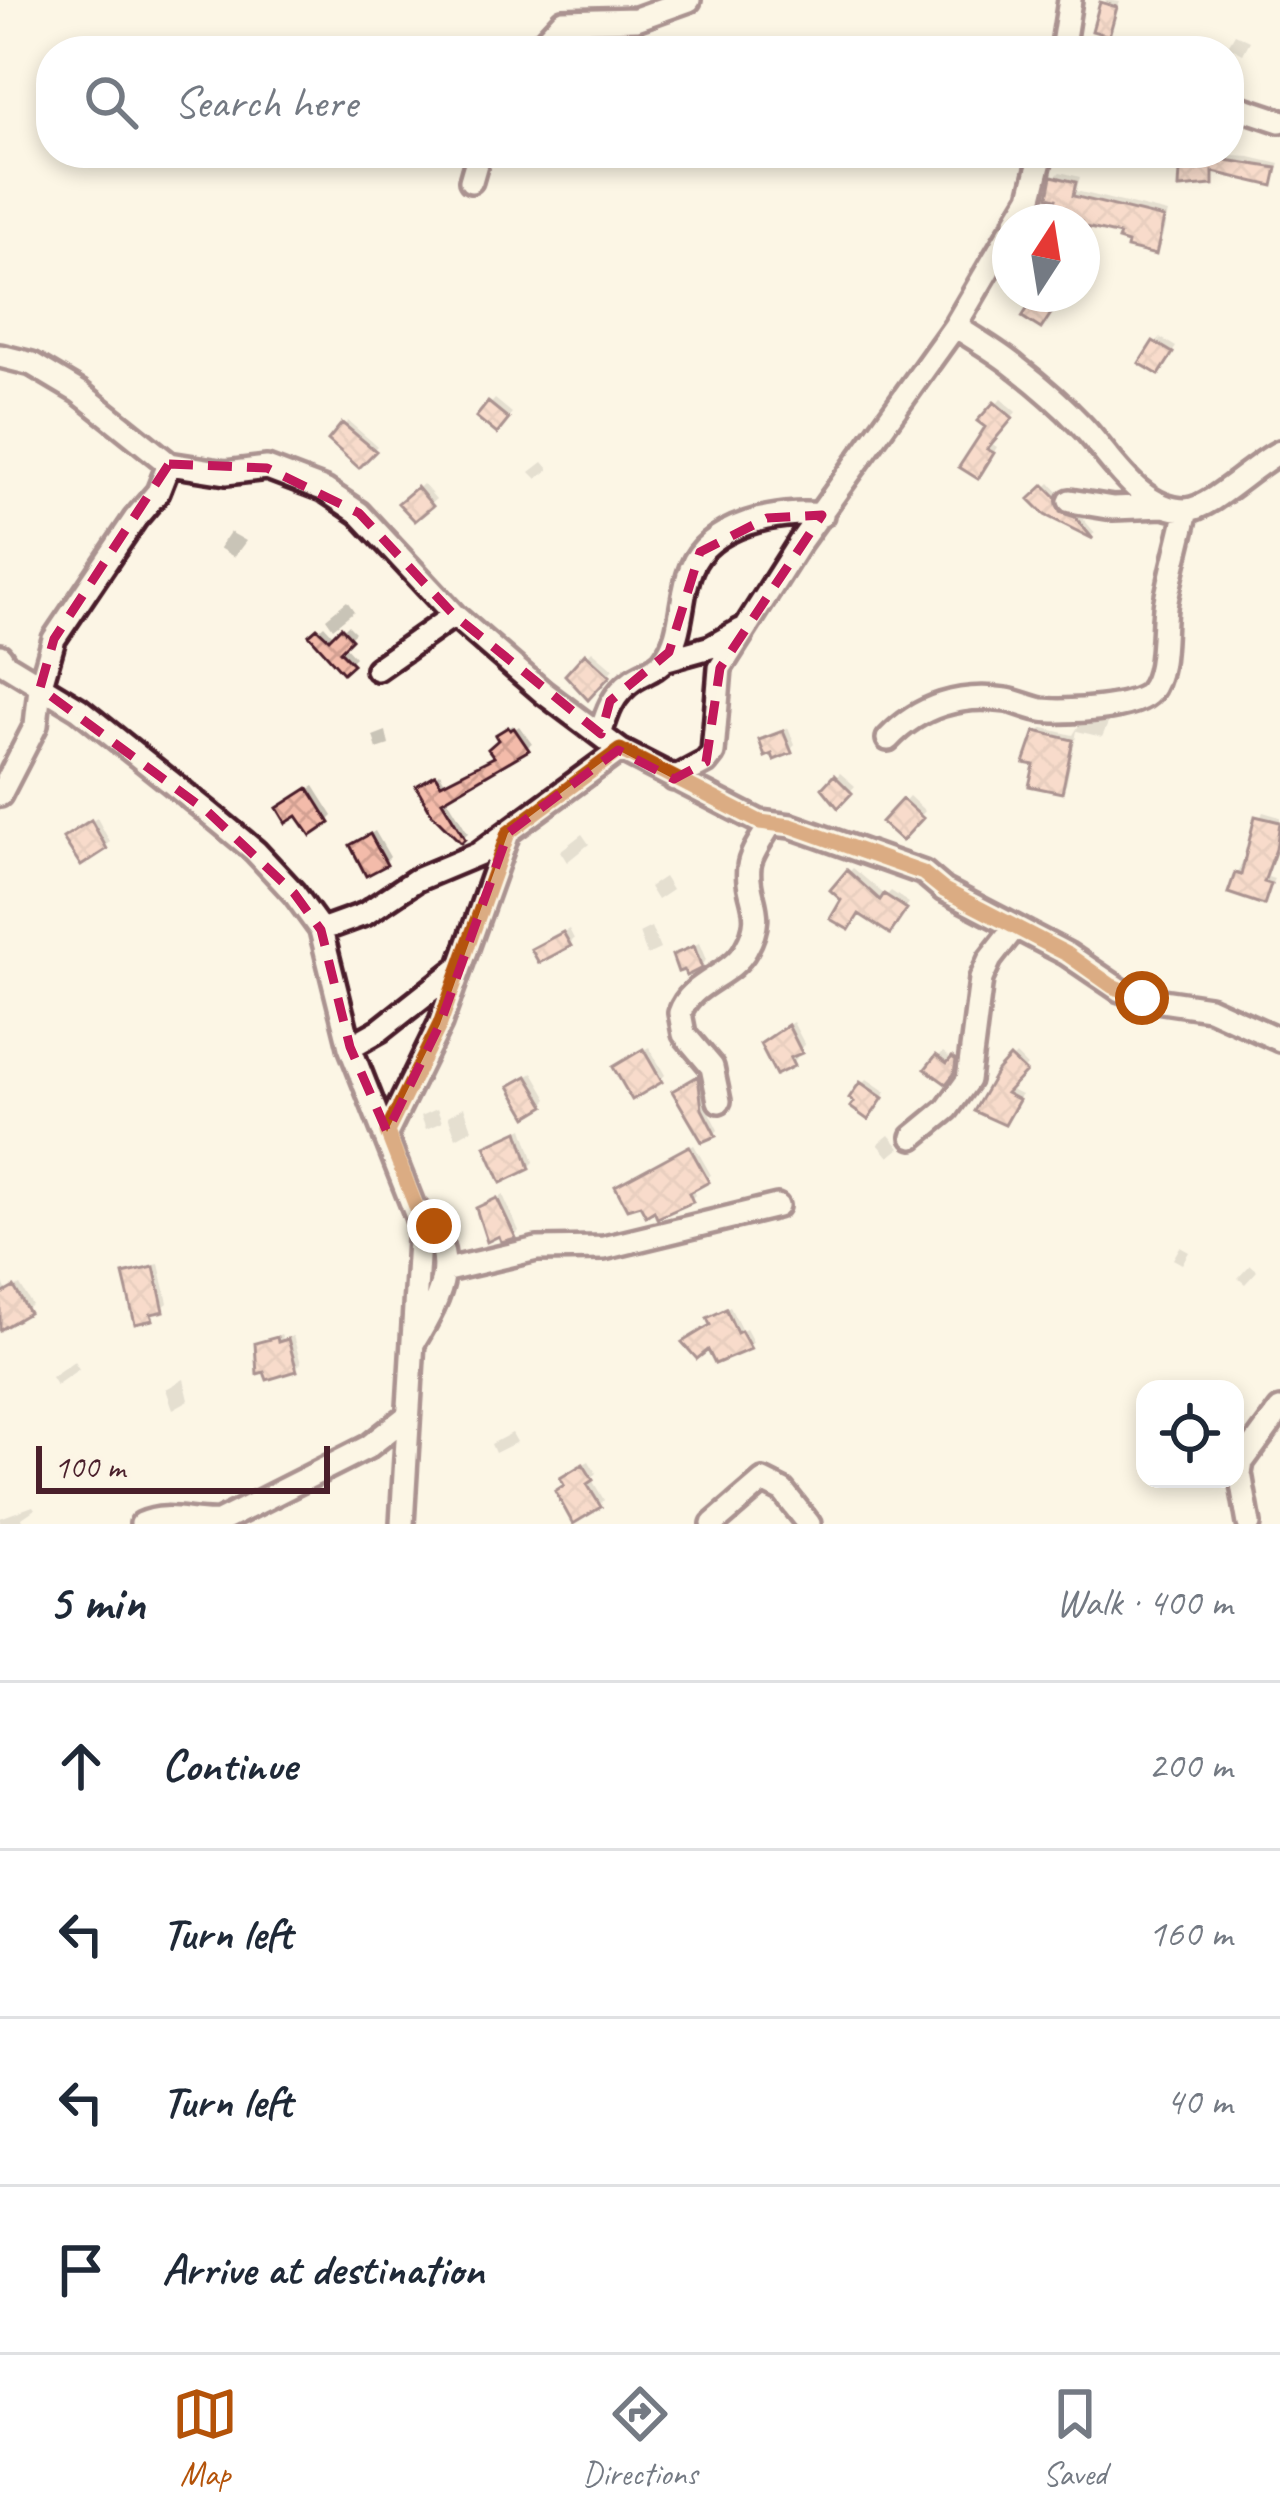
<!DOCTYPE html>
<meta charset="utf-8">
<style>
body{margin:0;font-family:Caveat,sans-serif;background:#f2f2f3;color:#1f2937}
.controls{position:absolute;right:36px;bottom:36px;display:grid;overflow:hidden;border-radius:24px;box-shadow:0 6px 18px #0003}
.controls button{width:108px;height:108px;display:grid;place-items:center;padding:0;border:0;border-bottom:3px solid #e0e1e3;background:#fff;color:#1f2937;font:60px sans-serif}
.compass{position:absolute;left:992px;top:204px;width:108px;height:108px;border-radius:50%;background:#fff;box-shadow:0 6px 18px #0003;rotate:12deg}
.scale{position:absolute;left:36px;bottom:30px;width:294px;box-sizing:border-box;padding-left:12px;border:6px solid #4a1f2b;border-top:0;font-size:33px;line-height:42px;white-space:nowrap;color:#4a1f2b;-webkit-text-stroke:9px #fcf5e5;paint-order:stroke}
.stop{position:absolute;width:36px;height:36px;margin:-27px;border:9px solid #b45309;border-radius:50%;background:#fff}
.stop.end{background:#b45309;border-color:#fff;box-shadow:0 3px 12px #0008}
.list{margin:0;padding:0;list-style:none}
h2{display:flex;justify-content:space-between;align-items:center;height:156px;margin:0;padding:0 48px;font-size:51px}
h2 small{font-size:39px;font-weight:400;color:#747a83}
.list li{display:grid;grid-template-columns:78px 1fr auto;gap:36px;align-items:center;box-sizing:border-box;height:168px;padding:0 48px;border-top:3px solid #e0e1e3}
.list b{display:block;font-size:45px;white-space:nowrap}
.list em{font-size:39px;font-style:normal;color:#747a83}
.icon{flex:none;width:66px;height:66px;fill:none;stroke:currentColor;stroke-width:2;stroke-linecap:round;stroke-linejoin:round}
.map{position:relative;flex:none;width:1280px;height:1524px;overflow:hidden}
.search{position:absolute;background:#fff;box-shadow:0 6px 18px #0003;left:36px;right:36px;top:36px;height:132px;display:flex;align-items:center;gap:30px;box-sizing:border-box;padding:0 42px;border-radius:48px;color:#747a83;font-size:45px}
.sheet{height:828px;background:#fff}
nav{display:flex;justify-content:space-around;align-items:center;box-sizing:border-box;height:168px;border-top:3px solid #e0e1e3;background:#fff;font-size:33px;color:#747a83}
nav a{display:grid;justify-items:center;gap:6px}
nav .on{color:#b45309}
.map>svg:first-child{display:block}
</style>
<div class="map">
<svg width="1280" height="1524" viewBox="0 0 1280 1524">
<defs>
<pattern id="building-cross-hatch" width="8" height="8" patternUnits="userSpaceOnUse" patternTransform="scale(3)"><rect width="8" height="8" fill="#f3bbaa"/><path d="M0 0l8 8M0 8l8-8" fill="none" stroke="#d2a092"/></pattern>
</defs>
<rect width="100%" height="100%" fill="#fcf5e5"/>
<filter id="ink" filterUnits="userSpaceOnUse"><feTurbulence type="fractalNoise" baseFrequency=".00833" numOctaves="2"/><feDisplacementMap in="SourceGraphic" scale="24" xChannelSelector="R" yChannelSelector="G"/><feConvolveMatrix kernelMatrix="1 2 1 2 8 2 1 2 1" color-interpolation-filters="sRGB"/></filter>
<g filter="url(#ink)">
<path fill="#0003" d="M1107,0L1120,2L1108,32L1103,4Z
M1235,34L1250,41L1243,54L1228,46Z
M1135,36L1146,38L1144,51H1128Z
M1184,153L1250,157L1280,164L1272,183L1217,169L1211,182L1182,185Z
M1060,172L1080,177L1076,191L1168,213L1160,246L1155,251L1123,232L1072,222L1059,197L1055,177Z
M1042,294L1056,303L1045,320L1037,299Z
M1161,338L1176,347L1163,366L1156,343Z
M495,399L512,413L497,430L480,416Z
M1001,399L1016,412L989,442L997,447L983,470L988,427L982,421Z
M348,421L377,446L359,464L332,440Z
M543,462L549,469L537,479L530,472Z
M1050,483L1059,493L1063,508L1079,514L1095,533L1092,535L1046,512L1033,499Z
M423,484L436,499L415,517L403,503Z
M230,532L246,541L234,557L219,548Z
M347,601L354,611L333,628L326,618Z
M324,625L335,637L348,625L355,632L343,644L355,657L343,669L313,635Z
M592,651L613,669L588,696L569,675Z
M1110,719L1102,737L1077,731L1066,785L1061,790L1038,733L1043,728L1073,735L1081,722Z
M513,725L515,729L519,726L532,744L445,795L468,833L461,839L423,782L440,773L445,782L497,756L503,732Z
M788,728L795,745L790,750L762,741Z
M386,731L389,745L377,749L373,736Z
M840,773L855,786L838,804L826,788Z
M314,786L333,816L328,821L297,812L286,804Z
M909,796L925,811L902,837L885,822Z
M1263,812L1280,817V836L1268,877L1274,879L1263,901L1237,874Z
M97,818L110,842L105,847L72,834Z
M375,831L390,857L385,862L353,845Z
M582,834L589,844L567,862L560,851Z
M853,868L886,896L891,891L909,903L894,926L834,889Z
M664,877L672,890L657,900L649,887Z
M651,927L660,949L647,955L639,933Z
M569,929L574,939L569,944L540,945Z
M699,943L706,960L701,965L675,956Z
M793,1022L805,1045L795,1053L797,1058L792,1063L774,1034Z
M649,1047L665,1075L660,1080L622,1062Z
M943,1052L953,1060L959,1054L951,1076L938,1057Z
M1016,1055L1027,1066L1007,1088L1021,1095L1009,1117L999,1072Z
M533,1073L548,1099L543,1104L518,1082Z
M701,1075L705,1104L718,1130L714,1134L679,1088Z
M867,1079L886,1092L872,1111L862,1084Z
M464,1107L472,1129L456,1138L448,1116Z
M437,1109L442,1122L426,1129L421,1116Z
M523,1128L534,1162L529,1167L488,1146Z
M889,1135L900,1148L889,1157L878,1144Z
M694,1145L711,1175L692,1188L695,1195L691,1199L655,1207L623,1182Z
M503,1195L519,1231L514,1236L479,1209Z
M1180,1247L1189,1252L1182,1264L1173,1259Z
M159,1264L168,1303L151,1317L127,1275L132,1270Z
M1250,1265L1257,1271L1245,1284L1238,1278Z
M2,1280L7,1292L20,1285L32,1305L0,1326Z
M730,1307L742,1331L746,1329L753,1342L749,1346L713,1325L715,1315Z
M281,1334L283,1339L293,1336L301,1363L296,1368L258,1344Z
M74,1361L79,1369L56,1385L51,1377Z
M184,1379L189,1400L173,1409L166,1389Z
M512,1433L517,1442L495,1453L491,1444Z
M589,1461L596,1473L591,1478L604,1500L599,1505L567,1484L568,1473Z
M33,1506L35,1509L22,1518L24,1524H0V1518Z"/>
<path fill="url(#building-cross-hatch)" stroke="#4a1f2b" stroke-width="3" d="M1100,2L1117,7L1109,36L1092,31Z
M1181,153L1277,168L1273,186L1213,172V185L1179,188Z
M1052,176L1076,182L1073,196L1164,218L1156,255L1127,248L1128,243L1118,240L1120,235L1082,226V222H1050L1056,199L1048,197Z
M1035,297L1054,309L1041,329L1022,317Z
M1153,341L1173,353L1159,375L1139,363Z
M488,402L509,419L497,434L476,417Z
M994,402L1013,418L987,449L994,453L978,479L959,467L985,427L977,421Z
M342,423L376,451L359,468L328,440Z
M1044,485L1056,497L1060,512L1075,517L1093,539L1045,515L1029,499Z
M417,487L433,506L415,521L398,503Z
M341,627L352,639L340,651L353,664L343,673L309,635L317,628L329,639Z
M585,653L610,676L588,700L565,675Z
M508,727L510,730L514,728L529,750L442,801L465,839L461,843L432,814L416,786L435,775L441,784L494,757L488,749L498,740L495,735Z
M783,731L792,753L774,760L772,754L765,757L759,740Z
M1035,731L1073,740L1062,793L1029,786L1034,765L1024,763Z
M834,775L852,793L838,808L822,788Z
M308,788L330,823L311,836L297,816L286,823L277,808Z
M902,799L923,818L902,841L881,822Z
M1255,816L1280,822L1276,849L1264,882L1271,884L1264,905L1228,893L1235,873L1241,875Z
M91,820L107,849L81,866L63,838Z
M370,834L387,865L366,876L350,845Z
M847,870L880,900L884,894L907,909L890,934L859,914L849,930L830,919L841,900L830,890Z
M563,932L571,946L539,963L531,949Z
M694,946L702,968L686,976L684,970L678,972L672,955Z
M788,1025L802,1053L790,1058L794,1066L776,1075L760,1044Z
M643,1049L662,1082L632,1100L613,1067Z
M936,1055L947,1063L952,1057L956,1060L954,1074L946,1084L925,1069Z
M1010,1057L1026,1072L1006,1093L1019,1100L1005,1125L974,1111L997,1071Z
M527,1076L545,1106L527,1117L509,1086Z
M698,1076L702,1109L716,1136L702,1142L672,1091Z
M860,1082L883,1098L868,1120L850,1107L854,1102L849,1098Z
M518,1131L530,1169L501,1183L485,1146Z
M689,1146L709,1182L689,1193L693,1202L657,1218L654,1211L646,1216L640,1205L627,1209L615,1186Z
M497,1198L516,1238L501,1242L499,1236L487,1242L476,1208Z
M154,1267L164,1311L151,1314L153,1320L135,1324L123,1274Z
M14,1287L29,1313L0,1330V1295Z
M726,1309L737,1333L741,1331L751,1349L715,1364L708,1350L697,1359L682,1342L710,1325L707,1318Z
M277,1337L278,1342L288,1339L297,1371L267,1380L264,1372L257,1374L255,1343Z
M583,1464L593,1480L587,1484L601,1507L573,1524L555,1491L564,1485L560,1478Z"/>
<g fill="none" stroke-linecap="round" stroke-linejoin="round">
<g stroke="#4a1f2b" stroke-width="30">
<path id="street" d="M535,51L563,21L636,19L689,0
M1062,51L1070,0
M1229,104L1280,121
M471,181L479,153
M1016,222L1031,197L1042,153
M955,326C976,340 998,352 1017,368C1039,385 1061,404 1080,424C1109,453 1138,510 1186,510C1211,509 1254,464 1280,452
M0,356L32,364L79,392L169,464L226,473L267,468L325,490L359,513L454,615L544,693L620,750
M1070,501L1113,508L1164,506
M0,656L5,664L79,709L208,812L255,851L294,893L321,930L350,1047L420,1224L402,1524
M664,660L711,647L741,630
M377,669L454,615
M600,735C607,712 612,695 633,680C643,673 656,670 664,660C684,635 679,598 691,569C709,524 779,510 822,515
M888,739C919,706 961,693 1006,700C1019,702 1030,708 1042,710C1063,713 1137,709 1150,692C1167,671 1161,627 1166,601C1172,570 1180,540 1187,510
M674,779L706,762L713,753L720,668L800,542L955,326L1010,232
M0,795L36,725L40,688L54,639L135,519L158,492L169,464
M321,930L365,914L416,880L478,854L620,750L760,822L791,826L924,873L944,890L1067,954L1120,990L1142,998L1209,1008L1280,1040
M350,1047L380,1030L456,970
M719,1101L712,1067L684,1034L680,1013C690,982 731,977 746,949C768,911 745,899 749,867C750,854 764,836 770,825
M387,1132L440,1024L508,833
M913,1137L947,1109L968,1080L981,979L990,959L1015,927
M447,1270L537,1249L604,1248L777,1206
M414,1342C442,1295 463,1254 417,1210
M142,1524C168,1512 191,1524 219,1522L368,1447L406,1417
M713,1524L763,1481L783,1491L809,1524
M1249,1524L1240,1473L1242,1462L1280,1410"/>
</g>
<use href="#street" stroke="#fcf5e5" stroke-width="21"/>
</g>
</g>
<g fill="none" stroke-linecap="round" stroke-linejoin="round" filter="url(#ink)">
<path stroke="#b45309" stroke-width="15" d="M434,1226L417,1209L387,1132L440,1024L508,833L620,750L760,822L791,826L923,873L944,890L1067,954L1112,986L1142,998"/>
</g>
<path d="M0 0H1280V1524H0ZM169,464L267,468L359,513L454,615L601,734L610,701L669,652L700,552L767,518L822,515L720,668L706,762L674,779L618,750L508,833L440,1024L387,1132L350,1047L321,930L294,893L208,812L40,688L54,639Z" fill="#fcf5e5" fill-opacity=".55" fill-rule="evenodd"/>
<path fill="none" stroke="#c2185b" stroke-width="9" stroke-dasharray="24 15" stroke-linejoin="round" d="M169,464L267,468L359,513L454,615L601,734L610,701L669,652L700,552L767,518L822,515L720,668L706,762L674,779L618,750L508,833L440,1024L387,1132L350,1047L321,930L294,893L208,812L40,688L54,639Z"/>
</svg>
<div class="controls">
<button><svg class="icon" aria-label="locate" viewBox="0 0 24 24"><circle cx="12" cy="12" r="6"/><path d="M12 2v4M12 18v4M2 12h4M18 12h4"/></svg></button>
</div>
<svg class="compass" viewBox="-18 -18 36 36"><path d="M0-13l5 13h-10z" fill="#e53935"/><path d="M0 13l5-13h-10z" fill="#747a83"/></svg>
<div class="scale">100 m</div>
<div class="stop" style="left:1142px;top:998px"></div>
<div class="stop end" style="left:434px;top:1226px"></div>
<div class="search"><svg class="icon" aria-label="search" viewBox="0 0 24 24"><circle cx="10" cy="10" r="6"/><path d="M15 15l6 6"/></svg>Search here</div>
</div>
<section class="sheet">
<h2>5 min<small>Walk · 400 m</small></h2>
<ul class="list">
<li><svg class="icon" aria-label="ahead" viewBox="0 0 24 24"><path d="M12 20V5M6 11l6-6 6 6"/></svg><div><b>Continue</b></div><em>200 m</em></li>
<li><svg class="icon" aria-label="left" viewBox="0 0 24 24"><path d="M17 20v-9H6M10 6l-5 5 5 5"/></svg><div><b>Turn left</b></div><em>160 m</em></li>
<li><svg class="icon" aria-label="left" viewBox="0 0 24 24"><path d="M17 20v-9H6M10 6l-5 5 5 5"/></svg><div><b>Turn left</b></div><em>40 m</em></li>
<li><svg class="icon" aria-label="arrive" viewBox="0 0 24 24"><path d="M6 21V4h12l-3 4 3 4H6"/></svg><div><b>Arrive at destination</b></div></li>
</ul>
</section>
<nav>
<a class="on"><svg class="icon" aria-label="map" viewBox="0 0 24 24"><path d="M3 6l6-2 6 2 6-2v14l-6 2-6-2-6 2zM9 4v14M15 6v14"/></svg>Map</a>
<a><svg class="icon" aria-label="directions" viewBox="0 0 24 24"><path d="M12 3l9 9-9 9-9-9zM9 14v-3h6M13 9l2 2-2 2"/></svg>Directions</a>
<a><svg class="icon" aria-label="saved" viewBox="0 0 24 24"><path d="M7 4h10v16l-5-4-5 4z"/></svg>Saved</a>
</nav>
